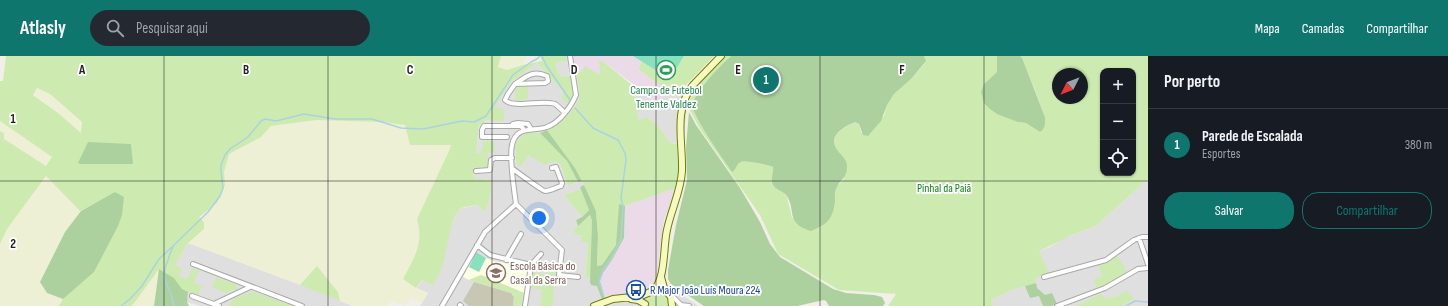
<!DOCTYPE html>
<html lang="pt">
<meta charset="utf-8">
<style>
body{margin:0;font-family:"Sofia Sans Condensed",sans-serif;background:#242831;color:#f1f3f6}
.controls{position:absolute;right:12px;top:12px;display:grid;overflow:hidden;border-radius:8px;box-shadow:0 1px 3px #0004}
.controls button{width:36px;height:36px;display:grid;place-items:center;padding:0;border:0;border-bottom:1px solid #363941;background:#171b24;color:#f1f3f6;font:20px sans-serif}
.compass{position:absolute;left:1052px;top:12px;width:36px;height:36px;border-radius:50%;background:#171b24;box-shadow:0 1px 3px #0004;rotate:228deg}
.you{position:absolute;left:539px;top:162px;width:14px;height:14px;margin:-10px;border:3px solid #fff;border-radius:50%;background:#1a73e8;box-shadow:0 0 0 6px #1a73e833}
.badge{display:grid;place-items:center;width:26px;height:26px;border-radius:50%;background:#0f766e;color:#fff;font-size:13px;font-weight:700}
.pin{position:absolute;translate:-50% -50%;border:2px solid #fff;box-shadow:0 1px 4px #0006}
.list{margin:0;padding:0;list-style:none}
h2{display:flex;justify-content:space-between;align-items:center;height:52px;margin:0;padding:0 16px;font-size:17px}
h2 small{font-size:13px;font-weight:400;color:#9ea1a6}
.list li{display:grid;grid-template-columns:26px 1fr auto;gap:12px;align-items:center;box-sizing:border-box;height:72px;padding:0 16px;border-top:1px solid #363941}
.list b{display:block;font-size:15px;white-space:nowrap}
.list p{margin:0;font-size:13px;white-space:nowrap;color:#9ea1a6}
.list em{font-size:13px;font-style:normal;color:#9ea1a6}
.actions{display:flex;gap:8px;padding:12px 16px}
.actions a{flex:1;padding:9px 0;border:1px solid #0f766e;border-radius:16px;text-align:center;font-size:14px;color:#0f766e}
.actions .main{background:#0f766e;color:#fff}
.icon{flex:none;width:22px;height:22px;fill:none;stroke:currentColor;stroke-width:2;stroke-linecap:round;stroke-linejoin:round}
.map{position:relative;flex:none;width:1148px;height:250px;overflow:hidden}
header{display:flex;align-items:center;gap:24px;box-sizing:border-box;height:56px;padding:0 20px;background:#0f766e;color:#fff}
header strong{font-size:19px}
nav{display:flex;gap:22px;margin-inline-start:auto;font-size:14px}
.search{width:280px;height:36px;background:#242831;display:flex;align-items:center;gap:10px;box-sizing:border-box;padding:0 14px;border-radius:22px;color:#9ea1a6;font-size:15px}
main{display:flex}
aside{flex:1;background:#171b24}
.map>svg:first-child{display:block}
</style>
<header>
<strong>Atlasly</strong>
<div class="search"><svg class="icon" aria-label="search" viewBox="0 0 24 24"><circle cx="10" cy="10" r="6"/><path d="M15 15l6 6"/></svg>Pesquisar aqui</div>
<nav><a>Mapa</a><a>Camadas</a><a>Compartilhar</a></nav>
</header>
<main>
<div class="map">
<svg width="1148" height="250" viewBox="0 0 1148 250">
<rect width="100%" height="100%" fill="#f2efe9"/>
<path fill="#e0dfdf" d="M567,5L570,18L576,17L579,42L577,48L558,68L540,77L532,76L516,94L515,105L521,111L529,99L554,105L560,108L568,130L582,125L584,129L580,131L581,133L564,139L582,161L576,164L578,170L573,174L582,179L588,187L585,221L591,223L590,226L597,230L602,244L657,218L658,212L666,210L665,226L671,232L699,250H607V248L603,250H420L428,237L416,232L441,198L457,156L462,152L478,149L473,114L476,97L479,69L510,27L537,7L563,36L570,19L561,21L556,11L557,6Z
M667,31L682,40L690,44L687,49L683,88L670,87L660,72L639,64L634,42L639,35L659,48Z
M1148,123V250H993L991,244L1012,234L1036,227L1034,222L1038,195L1050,191L1069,180L1096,170Z
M188,187L312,233L353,250H201L187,246L172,213Z"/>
<path fill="#ebdbe8" d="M566,0H633L642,5L638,13L658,28L667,31L659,48L603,5L600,19L581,16L570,19Z
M676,132L664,164L657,218L654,226L648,230L605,242L600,225L603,217L612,204L624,182L625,150Z"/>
<path fill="#ffffe5" d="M476,196L486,202L494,205L526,211L528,215L524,237L481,219L469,224L463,221Z"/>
<path fill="#c7c7b4" d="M474,226L511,237L514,241L513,250H469L463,245Z"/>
<path fill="#eef0d5" d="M501,0H527L523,9L507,14L498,11Z
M37,32L50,38L82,66L261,81L271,70L317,64L382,66L405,69L476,97L473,114L474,122L492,124L489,147L484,156L478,149L462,152L457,156L441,198L417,232L428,237L422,247L410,242L405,250L391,245L388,250H353L340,245L338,236L317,210L300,229L188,187L172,213L179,250H0V188L7,173L4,83V77L0,75V65L53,101L58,57L33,38Z"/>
<path fill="#cdebb0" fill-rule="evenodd" d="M6,0H501L498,11L507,14L523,9L542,5L540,0H566L567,5L557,6L556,11L561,21L570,19C572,29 576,39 568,48L562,42L563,36L537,7L510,27L495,51L504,53V65L485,64V66L479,69L476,97H481L483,85L494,84L495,96L488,97V110L487,111L473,112L474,122L492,124L489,147L484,156L478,149C473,150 466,150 462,152C452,156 447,193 444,204C442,213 439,221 433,229L422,224L416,232L403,223C414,202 424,188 417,163L449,95L451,89H410L405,69L382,66L317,64L271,70L261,81L229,98L224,116L225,129L217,147L199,161L204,166V173L188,187L175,209L182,213L179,220L187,223L192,212L199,215L194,227L202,230L197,241L182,233L174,222L159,213L132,250H59L63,243L69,237L115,137L80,155L46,120L7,173L0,188V75L4,77V83L46,110L52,101L0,65V25H3ZM37,32L50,38L82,66L81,77L58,57L33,39Z
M684,0H714L685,30L682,40L673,34L658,28L638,13L642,5L670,23Z
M726,0H731C715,15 701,29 691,48C701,73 717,94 732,115C736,113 737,108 741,106C744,104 769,109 773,111L774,115L772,122L787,141L792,162L832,158L836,131L844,123L845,103C842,100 836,95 835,91C830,78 846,71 855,66L859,68L861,77L884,60L887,49L894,38L911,23L924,8L925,5L924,0H997V16L984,28L1018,66L1026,67L1040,76L1045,61L1035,34L1020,0H1148V123L1096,170L1069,180V181L1039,195L1049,217L1035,222L1036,227L1012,234L991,244L993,250H888L896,238L839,234L778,198L760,159L700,73L687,49L696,32L707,18ZM1103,15H1133V117H1103ZM1058,18H1082V42H1058Z
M599,5H603L639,35L634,42L639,64L647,61L660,72L670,87L677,88C678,103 681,117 676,132L625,150L619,149L617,189L602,209L597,210L598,180L596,155L582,125L575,112L547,74C555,69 577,52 579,43C580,35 577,25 576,17L581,16L585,10L600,19Z
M516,30L528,31V43L515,45Z
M532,76L540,77L567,105L578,126L568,130L560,108L554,105L544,109L529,99L521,111C514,106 515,102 516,94L514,93C516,83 523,78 532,76Z
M581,133L589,154L582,161L564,139Z
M590,159L592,165L591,223L585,221L588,187L581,185L582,179H576L573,174Z
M1117,199L1127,216L1108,229L1097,233L1094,223L1102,221L1098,209L1103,208Z
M555,207L553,250H540L542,234L531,232L533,216L548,219L552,208Z
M317,210L338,236L340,245L300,229Z
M481,219L524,237L521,250H513L514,241L511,237L469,224Z
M216,221L237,229L238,233L236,235L234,233L226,237L212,231Z
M1126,234L1134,242L1122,250H1075L1101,238L1105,243L1117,241Z
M255,236L294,250H230L229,249C231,241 248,237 255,236Z
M656,237C664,238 671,241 668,250H648C646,243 650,239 656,237Z"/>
<path fill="#add19e" d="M731,0H924L926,5L911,23L894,38L887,49L881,65L868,80L863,79L859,68L855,66C846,70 828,79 836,92C839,98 847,102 847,110C847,123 841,122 837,131C834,136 835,142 835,146C832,165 827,168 811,175C784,167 797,153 786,139C782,134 774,134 772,126C771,121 774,116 773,111C769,109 744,104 741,106C736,108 737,113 732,116C717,94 701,73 691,49C701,29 715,15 731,0Z
M997,0H1020L1022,2L1045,61C1045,66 1046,72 1040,76L1026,67L1018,66L997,58L990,53L984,47L981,36L984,28L997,16Z
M689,56L696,69L740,132L760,166L770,188L780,201L833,233L846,237L874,239L882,241L885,247L883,250H829L826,245L824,244L797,250H704L671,228L668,223V214L676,169L687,124L686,91Z
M547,74L575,112L582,125L578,126L567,105L540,77Z
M88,86L131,88L133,108H80L78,107Z
M584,129L596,155L598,180L597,210L602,209L616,189L619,148L625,150L624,182L612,204L603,217L600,225L605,242L602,244L597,230L591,229L590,226L592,165L590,159L578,170L576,164L582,161L589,154L580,131Z
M115,136L124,141L122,159L118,170L94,216L63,243L47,237L40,226L65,176L81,155Z
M159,213L174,222L182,233L188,236L187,246L189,250H154Z
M1036,227L1037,232L1045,239L1052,237L1057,248L1050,250H1043L1039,240L1030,242L1025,230Z"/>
<path fill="#88e0be" d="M633,0H684L670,23Z
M476,196L486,202L479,216L469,211Z"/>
<path fill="#e2e2e2" d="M485,64H491V66L507,65L508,84L477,86L479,69L485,66Z"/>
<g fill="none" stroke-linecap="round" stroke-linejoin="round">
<path stroke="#aad3df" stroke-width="1.5" d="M542,0L546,9L570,44
M575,52L593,72L618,84L625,97L626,104L621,142L623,150L621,183L611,203L603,214L599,226L604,242
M606,249L607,250
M121,250L130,243L142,230L159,203L173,190
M174,250L171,239L164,222L165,212L173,190L208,156L220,140L223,132L221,116V109L225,99L230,93L248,81L261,65L265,63L276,65L304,58L335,63H372L401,72L423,73L462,65L474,66L486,60L513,19L531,6L537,3L540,0
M1126,250L1135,245L1148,246"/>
<g stroke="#a9a9a9" stroke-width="6">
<path id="street" d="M515,28C527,20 533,14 547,20L548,25L545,27L515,28L508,38L505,44C513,53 544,43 555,48C558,50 562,54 565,57
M513,68L518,67L528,68L531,73
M507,81H482V74L484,70H521L524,74
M513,113C517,116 543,135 545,135C550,135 557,131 561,130L562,127L556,111L552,112
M476,115L490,114L491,104L495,102H512
M516,148C514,133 509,102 512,89C516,69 534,76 547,71C559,67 571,51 576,39L570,0
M516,148L562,194L559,219L578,221
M1139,182L1148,208
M477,189L490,199L531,209
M506,204L521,178
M193,208L302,250
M1044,221L1106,204L1134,184L1142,181H1148
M192,240L219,250
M672,240L681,249L689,250
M460,249L461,250
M214,250V248L250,231
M442,250L485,176L516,148
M525,250L531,209L541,198
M1057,250L1105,232L1138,213L1148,212"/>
</g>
<g stroke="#707d05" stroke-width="8">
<path id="secondary" d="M661,221L664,232L671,241L672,250
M653,235C666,223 663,191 667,174C671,154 681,135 682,115C683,86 673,54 693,29L721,0
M631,243L638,244L645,248
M594,250L613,243L641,240L655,234L663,235L668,237"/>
</g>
<use href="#street" stroke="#fff" stroke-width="4"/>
<use href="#secondary" stroke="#f7fabf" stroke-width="6"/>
</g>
<path fill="none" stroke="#222" stroke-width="1" stroke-opacity="0.55" d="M164,0V250M328,0V250M492,0V250M656,0V250M820,0V250M984,0V250M0,125H1148"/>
<defs>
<g id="stadium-ring" transform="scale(1)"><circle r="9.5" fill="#fff" stroke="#2e9e5b" stroke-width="1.5"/><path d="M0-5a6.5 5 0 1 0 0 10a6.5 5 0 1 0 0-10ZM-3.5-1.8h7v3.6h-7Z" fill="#2e9e5b"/></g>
<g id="school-ring" transform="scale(1)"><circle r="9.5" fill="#fff" stroke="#8d6e63" stroke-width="1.5"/><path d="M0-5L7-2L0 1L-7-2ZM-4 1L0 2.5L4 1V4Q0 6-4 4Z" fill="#8d6e63"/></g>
<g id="bus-ring" transform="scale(1)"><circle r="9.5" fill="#fff" stroke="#1a4fb4" stroke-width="1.5"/><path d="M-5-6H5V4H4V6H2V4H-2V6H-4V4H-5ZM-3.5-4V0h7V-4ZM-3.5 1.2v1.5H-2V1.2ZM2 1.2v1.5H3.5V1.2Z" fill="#1a4fb4"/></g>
</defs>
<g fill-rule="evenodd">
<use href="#stadium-ring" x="666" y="14"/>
<use href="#school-ring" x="496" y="217"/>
<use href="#bus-ring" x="636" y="234"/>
</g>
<g text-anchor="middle" stroke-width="3.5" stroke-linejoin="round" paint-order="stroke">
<g font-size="12" fill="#27864d" stroke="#fff">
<text x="666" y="38">Campo de Futebol<tspan x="666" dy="14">Tenente Valdez</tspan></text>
</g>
<g font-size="12" fill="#0c8416" stroke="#fff">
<text x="944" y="136">Pinhal da Paiã</text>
</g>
<g font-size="12" fill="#785e54" stroke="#fff" text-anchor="start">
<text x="510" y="214">Escola Básica do<tspan x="510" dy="14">Casal da Serra</tspan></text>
</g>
<g font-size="12" fill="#164399" stroke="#fff" text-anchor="start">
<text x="650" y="238">R Major João Luís Moura 224</text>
</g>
</g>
<g font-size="13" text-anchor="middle" font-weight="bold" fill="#222" stroke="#fff" stroke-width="3.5" stroke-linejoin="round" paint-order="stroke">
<text x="82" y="18">A</text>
<text x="246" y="18">B</text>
<text x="410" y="18">C</text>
<text x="574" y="18">D</text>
<text x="738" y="18">E</text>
<text x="902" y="18">F</text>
<text x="13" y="67">1</text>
<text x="13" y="192">2</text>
</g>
</svg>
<div class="controls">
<button>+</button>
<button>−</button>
<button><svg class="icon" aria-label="locate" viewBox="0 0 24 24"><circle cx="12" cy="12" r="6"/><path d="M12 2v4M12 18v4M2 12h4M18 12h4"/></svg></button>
</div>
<svg class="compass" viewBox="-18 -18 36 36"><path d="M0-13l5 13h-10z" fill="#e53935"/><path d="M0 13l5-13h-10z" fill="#9ea1a6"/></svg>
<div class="you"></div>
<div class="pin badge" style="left:766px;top:24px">1</div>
</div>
<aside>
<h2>Por perto<small></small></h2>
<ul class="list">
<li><span class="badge">1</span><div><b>Parede de Escalada</b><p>Esportes</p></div><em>380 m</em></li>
</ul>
<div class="actions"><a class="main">Salvar</a><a>Compartilhar</a></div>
</aside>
</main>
